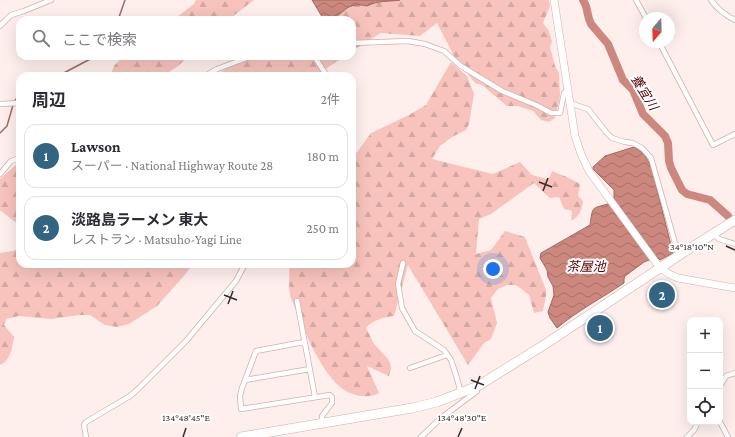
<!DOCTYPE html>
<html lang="ja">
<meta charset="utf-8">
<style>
body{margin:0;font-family:"Crimson Pro","Noto Sans JP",serif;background:#f7f7f7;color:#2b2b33}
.controls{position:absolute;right:12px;bottom:12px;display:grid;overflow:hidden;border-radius:8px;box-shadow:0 4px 16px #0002}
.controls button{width:36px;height:36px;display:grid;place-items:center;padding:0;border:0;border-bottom:1px solid #e1e1e2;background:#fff;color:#2b2b33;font:20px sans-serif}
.compass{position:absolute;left:639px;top:12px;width:36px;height:36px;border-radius:50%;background:#fff;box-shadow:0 4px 16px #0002;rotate:199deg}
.you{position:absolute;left:493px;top:269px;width:14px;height:14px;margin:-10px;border:3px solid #fff;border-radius:50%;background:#1a73e8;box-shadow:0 0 0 6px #1a73e833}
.badge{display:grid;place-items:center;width:26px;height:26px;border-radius:50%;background:#336482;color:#fff;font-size:13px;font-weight:700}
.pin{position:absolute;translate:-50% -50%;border:2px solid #fff;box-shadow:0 1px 4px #0006}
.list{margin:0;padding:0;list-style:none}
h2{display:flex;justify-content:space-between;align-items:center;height:52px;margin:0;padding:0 16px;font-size:17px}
h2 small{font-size:13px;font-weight:400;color:#7c7c81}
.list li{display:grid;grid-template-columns:26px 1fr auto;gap:12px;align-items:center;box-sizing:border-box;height:64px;margin:0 8px 8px;padding:0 8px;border:1px solid #e1e1e2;border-radius:12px}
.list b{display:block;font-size:15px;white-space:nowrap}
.list p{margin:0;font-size:13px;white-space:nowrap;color:#7c7c81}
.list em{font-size:13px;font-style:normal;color:#7c7c81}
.icon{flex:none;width:22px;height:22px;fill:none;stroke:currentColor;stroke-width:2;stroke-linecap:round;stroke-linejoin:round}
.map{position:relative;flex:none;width:735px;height:437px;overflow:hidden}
.search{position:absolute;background:#fff;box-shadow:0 4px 16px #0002;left:16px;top:16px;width:340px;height:44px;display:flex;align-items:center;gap:10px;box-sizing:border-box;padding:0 14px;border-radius:12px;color:#7c7c81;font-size:15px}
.panel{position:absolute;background:#fff;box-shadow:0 4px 16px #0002;left:16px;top:72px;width:340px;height:196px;border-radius:12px}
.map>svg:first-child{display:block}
</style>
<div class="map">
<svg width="735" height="437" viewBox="0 0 735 437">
<defs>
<pattern id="forest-firs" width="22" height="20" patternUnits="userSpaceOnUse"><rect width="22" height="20" fill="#f7c3bc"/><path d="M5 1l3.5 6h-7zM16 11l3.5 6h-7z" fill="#d4a8a2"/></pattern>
<pattern id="water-waves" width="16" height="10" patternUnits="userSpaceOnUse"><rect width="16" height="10" fill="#cc877e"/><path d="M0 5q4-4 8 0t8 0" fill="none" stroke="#a76f67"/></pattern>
</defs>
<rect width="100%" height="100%" fill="#feefed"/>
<path fill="url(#forest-firs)" d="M196,0H254L228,20H173L194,4Z
M361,0H549L550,6L543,23L549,31L552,42L550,47L555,66L559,73L560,96L555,118L549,122L541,120L533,111L518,106H507L482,85L475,83L455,58L437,23L420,36L381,33L352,51V20H323L360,3Z
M123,56H189L178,66L163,76H110L114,66Z
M244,56H345L324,70L323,76H215Z
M451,62L467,76L474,94L469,124L466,130L452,137L440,146L432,159L493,174L520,162L532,175L547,179L550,177L552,171L567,177L580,184L578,196L583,201C582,210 579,217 571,221L572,211L564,209L559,197L550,198L534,183L491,214L479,219L476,254L491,250L505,231L525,237L546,290V296L543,311L534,313L529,295L516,285H507L498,289L491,298L497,323L491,339L484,343L468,365L408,265L394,316C384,317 372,320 366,328L374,344L388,359L390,363L391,368L389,376L367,366L379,393C367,400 347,395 337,384C319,366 306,335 297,312C295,307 291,300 290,295C288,285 290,274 289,264H352V159L371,133L409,115L426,105Z
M20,161V226L0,210V179Z
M20,247V264H193L184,276L157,306L129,324L117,327L105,325L90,315H80L51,319L19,316L6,319L4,325L14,337C12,348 11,360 0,365V253L13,251Z"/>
<path fill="url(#water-waves)" stroke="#a06b64" d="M312,0H400C388,2 379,0 367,6C343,0 343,20 324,20Z
M634,147L644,154L651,166L673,253L660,260L657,257L644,262L625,276L624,279V283C602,298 577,311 557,328L550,318L548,312L554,295L553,286L548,277L547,270L540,258L541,253L590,225C593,205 591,209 611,203L614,199V190L593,169V167L605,156Z"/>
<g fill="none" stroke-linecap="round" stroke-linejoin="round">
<path stroke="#a06b64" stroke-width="1.5" d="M118,20L125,0
M58,76L96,56
M14,102L20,94
M0,133L7,126L13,105"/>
<path stroke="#cc877e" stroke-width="8" d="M583,0L586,6L589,19L591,24L608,44L623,80L633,90L643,114L665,136L668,143L669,161L671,168L682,190L687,194L710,200L728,216"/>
<g stroke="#d2afaa" stroke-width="6">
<path id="street" d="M636,0L646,18
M711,0C717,9 725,15 735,20
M0,26L11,15L24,11L51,0
M659,42L713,145L735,134
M352,43L408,41L425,44L444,51L461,66L502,91L536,105L551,113H560L564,93L568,90
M314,56L325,73V76
M205,76L217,69L252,56
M569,103L588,109L606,132L612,138L625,142L633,143L642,148L651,158L675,243L681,254
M0,104L20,103
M0,174L11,161L20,158
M713,234L719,239L735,244
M403,263L398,284L402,308L415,331L444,350L451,360L456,375L461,393
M297,301L315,397
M304,342L256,351L242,388L240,396L241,409L330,395L332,397V403L322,416V423
M410,368L447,355
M245,380L310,369
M720,386L726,376L735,373
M720,422L728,437
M86,437L84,425L86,422L130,396L139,388L186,341L236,281L245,264
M421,437L441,418L477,391L478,386
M687,437L694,430L698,422"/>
</g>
<g stroke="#d2afaa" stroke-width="8">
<path id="secondary" d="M554,0L575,136L581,154L589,171L660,268L669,274L678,278L735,288"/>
</g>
<g stroke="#d2afaa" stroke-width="10">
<path id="highway" d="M241,437L412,408L437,402L478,386L547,343L681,254L735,220"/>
</g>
<use href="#street" stroke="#fff" stroke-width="4.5"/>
<use href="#secondary" stroke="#fff" stroke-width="7"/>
<use href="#highway" stroke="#fff" stroke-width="9"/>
</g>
<path fill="none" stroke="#382a28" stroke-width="1.5" d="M539,182L552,187M543,191L548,178M726,246L735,250M224,295L237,300M228,304L233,291M471,380L484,385M475,389L480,376M183,437L186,428M458,437L462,428"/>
<g text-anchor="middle" stroke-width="4" stroke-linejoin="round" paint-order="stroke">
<g font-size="13" font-style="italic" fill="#560003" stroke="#fff">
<text transform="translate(645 92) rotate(58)" y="5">養宜川</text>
<text x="586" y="271">茶屋池</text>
</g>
</g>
<g font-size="10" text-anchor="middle" fill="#382a28" stroke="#fff" stroke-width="4" stroke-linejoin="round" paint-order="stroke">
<text x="692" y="250">34°18'10"N</text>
<text x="186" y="421">134°48'45"E</text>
<text x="462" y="421">134°48'30"E</text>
</g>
</svg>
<div class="controls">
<button>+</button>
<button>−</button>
<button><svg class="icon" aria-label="locate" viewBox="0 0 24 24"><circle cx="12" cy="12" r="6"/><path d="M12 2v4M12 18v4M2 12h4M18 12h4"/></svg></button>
</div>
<svg class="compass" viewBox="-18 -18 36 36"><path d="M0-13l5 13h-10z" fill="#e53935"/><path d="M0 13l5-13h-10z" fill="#7c7c81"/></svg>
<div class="you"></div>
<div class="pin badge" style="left:600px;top:328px">1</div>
<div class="pin badge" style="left:662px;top:295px">2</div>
<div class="search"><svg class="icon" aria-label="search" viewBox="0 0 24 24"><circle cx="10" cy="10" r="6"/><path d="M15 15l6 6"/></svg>ここで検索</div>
<section class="panel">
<h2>周辺<small>2件</small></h2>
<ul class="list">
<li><span class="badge">1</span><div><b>Lawson</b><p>スーパー · National Highway Route 28</p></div><em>180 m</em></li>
<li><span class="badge">2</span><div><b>淡路島ラーメン 東大</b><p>レストラン · Matsuho-Yagi Line</p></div><em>250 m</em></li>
</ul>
</section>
</div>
